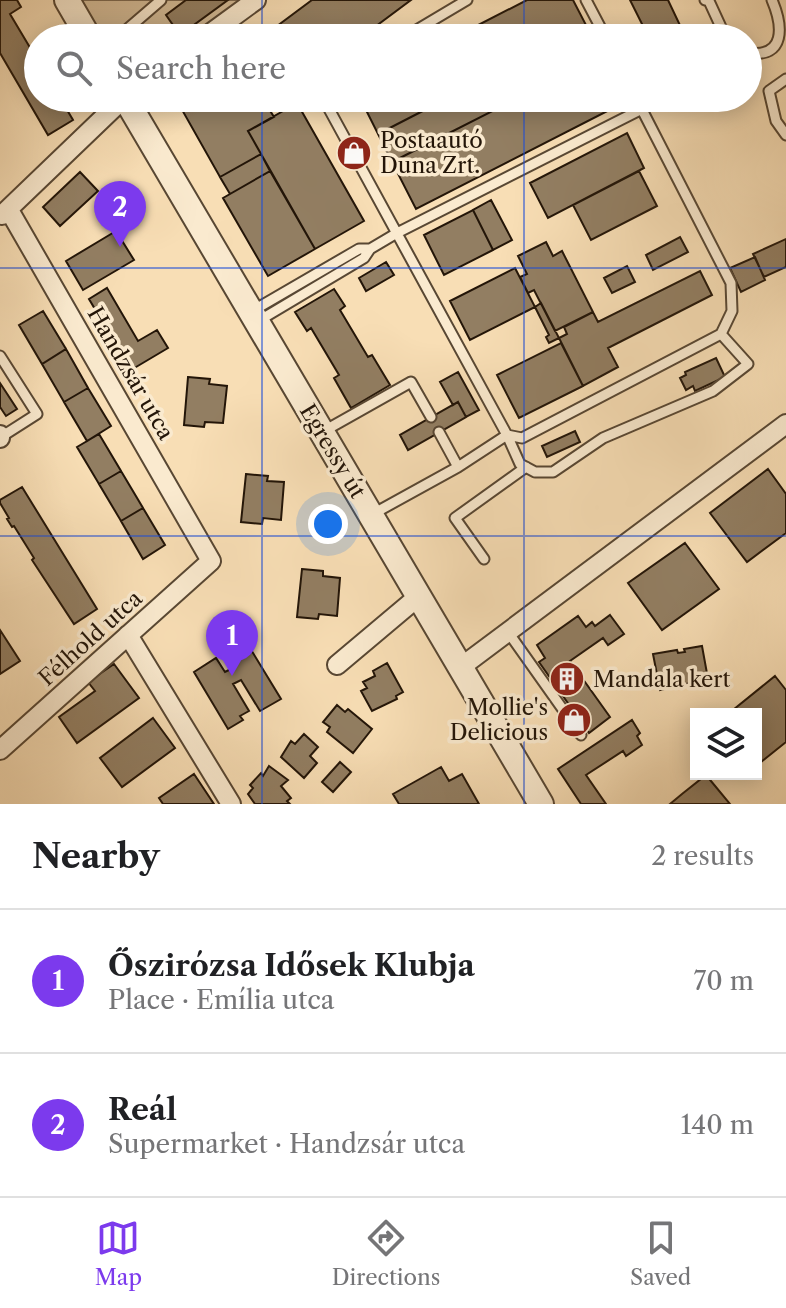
<!DOCTYPE html>
<meta charset="utf-8">
<style>
body{margin:0;font-family:"Libre Caslon Text",serif;background:#f2f2f2;color:#202124}
.controls{position:absolute;right:24px;bottom:24px;display:grid;overflow:hidden;border-radius:0px;box-shadow:0 4px 20px #0003}
.controls button{width:72px;height:72px;display:grid;place-items:center;padding:0;border:0;border-bottom:2px solid #e0e0e0;background:#fff;color:#202124;font:40px sans-serif}
.you{position:absolute;left:328px;top:524px;width:28px;height:28px;margin:-20px;border:6px solid #fff;border-radius:50%;background:#1a73e8;box-shadow:0 0 0 12px #1a73e833}
.badge{display:grid;place-items:center;width:52px;height:52px;border-radius:50%;background:#7c3aed;color:#fff;font-size:26px;font-weight:700}
.pin{position:absolute;translate:-50% -66px;filter:drop-shadow(0 2px 4px #0008)}
.pin::after{content:'';position:absolute;top:42px;width:28px;height:24px;background:inherit;clip-path:polygon(0 0,100% 0,50% 100%)}
.list{margin:0;padding:0;list-style:none}
h2{display:flex;justify-content:space-between;align-items:center;height:104px;margin:0;padding:0 32px;font-size:34px}
h2 small{font-size:26px;font-weight:400;color:#757577}
.list li{display:grid;grid-template-columns:52px 1fr auto;gap:24px;align-items:center;box-sizing:border-box;height:144px;padding:0 32px;border-top:2px solid #e0e0e0}
.list b{display:block;font-size:30px;white-space:nowrap}
.list p{margin:0;font-size:26px;white-space:nowrap;color:#757577}
.list em{font-size:26px;font-style:normal;color:#757577}
.icon{flex:none;width:44px;height:44px;fill:none;stroke:currentColor;stroke-width:2;stroke-linecap:round;stroke-linejoin:round}
.map{position:relative;flex:none;width:786px;height:804px;overflow:hidden}
.search{position:absolute;background:#fff;box-shadow:0 4px 20px #0003;left:24px;right:24px;top:24px;height:88px;display:flex;align-items:center;gap:20px;box-sizing:border-box;padding:0 28px;border-radius:44px;color:#757577;font-size:30px}
.sheet{height:392px;background:#fff}
nav{display:flex;justify-content:space-around;align-items:center;box-sizing:border-box;height:112px;border-top:2px solid #e0e0e0;background:#fff;font-size:22px;color:#757577}
nav a{display:grid;justify-items:center;gap:4px}
nav .on{color:#7c3aed}
.map>svg:first-child{display:block}
</style>
<div class="map">
<svg width="786" height="804" viewBox="0 0 786 804">
<rect width="100%" height="100%" fill="#f8deb5"/>
<filter id="stains"><feTurbulence type="fractalNoise" baseFrequency=".0025" numOctaves="4"/><feColorMatrix values="0 0 0 0 .2 0 0 0 0 .09 0 0 0 0 .02 0 0 0 .5 -.17"/></filter>
<radialGradient id="worn" r=".72"><stop offset=".6" stop-color="#630" stop-opacity="0"/><stop offset="1" stop-color="#630" stop-opacity=".3"/></radialGradient>
<path fill="#d4bc98" stroke="#7c6850" stroke-width="2" d="M67,0H256L204,38H89Z"/>
<path fill="#927e62" stroke="#231508" stroke-width="2" d="M0,0H17L21,7L10,14L38,61V98H60L73,120L48,135L0,53Z
M186,0H228L180,35L166,15Z
M312,0H411L360,38H261Z
M527,0H573L587,27L566,38H453Z
M630,0H668L686,38H649Z
M184,98H262L274,117L248,131L261,154L220,177L181,108Z
M360,98H448L378,134Z
M448,98H518L392,162L378,134Z
M518,98H623L625,102L416,209L392,162Z
M690,98H715L716,101L696,110Z
M297,103L364,221L315,249L248,131Z
M627,133L644,168L548,218L530,183Z
M261,154L270,171L230,194L220,177Z
M270,171L315,249L268,276L223,198Z
M639,171L657,206L591,240L573,205Z
M80,172L98,191L60,226L43,207Z
M491,200L512,240L493,250L473,210Z
M473,210L493,250L444,275L424,235Z
M116,231L134,260L83,290L66,261Z
M680,237L688,252L653,270L646,255Z
M786,239V267L764,277L753,254Z
M546,242L553,256L562,251L593,312L555,331L534,290L528,293L520,277L527,274L518,256Z
M755,257L765,280L741,292L730,268Z
M386,262L394,275L366,291L359,278Z
M627,266L635,282L612,293L604,278Z
M515,268L535,307L470,340L450,301Z
M700,271L712,295L608,348L618,367L583,386L559,338L567,334L564,327L593,312L598,322Z
M107,288L138,341L157,330L168,348L131,370L89,299Z
M334,289L345,306L340,310L368,357L372,355L390,385L351,408L334,378L339,375L311,328L307,331L295,312Z
M541,303L559,338L549,343L546,337L549,335L535,307Z
M43,311L66,349L42,364L19,325Z
M561,343L583,386L519,418L497,375Z
M66,349L88,388L64,402L42,364Z
M716,358L725,377L695,391L693,386L686,390L680,378L686,375L685,372Z
M458,372L479,410L466,417L458,402L453,405L440,382Z
M188,377L210,379L209,384L227,386L223,423L205,422L204,427L184,425Z
M0,383L17,409L6,416L0,407Z
M88,388L111,426L87,441L64,402Z
M458,402L466,417L408,450L400,435Z
M575,431L580,442L547,457L542,446Z
M99,434L121,471L99,484L77,447Z
M768,469L786,494V533L747,562L710,513Z
M121,471L143,508L121,521L99,484Z
M246,474L268,476L267,481L284,482L281,520L263,518L262,524L241,522Z
M22,487L97,609L74,624L32,560L34,558L14,526L12,527L7,519L9,518L0,503V500Z
M143,508L165,545L143,559L121,521Z
M685,543L719,589L662,630L628,583Z
M302,569L323,571V576L340,578L337,616L319,614L318,619L297,617Z
M610,615L624,634L608,645L603,638L570,661L610,717L589,733L539,662L545,658L537,645L578,616L586,627L592,622L595,626Z
M236,625L281,699L260,711L241,680L233,684L249,711L240,716L243,720L228,729L194,672L216,658L225,672L233,668L215,639Z
M0,630L20,661L0,674Z
M702,646L708,679L660,690L653,654L677,650L678,653L685,652L684,649Z
M387,663L403,692L396,696L397,699L372,711L361,691L367,688L363,682L375,676L373,671Z
M114,664L139,698L77,743L59,717L95,691L88,682Z
M775,676L786,690V742L756,766V714H728Z
M337,705L345,712L348,709L372,729L353,753L327,732L330,727L323,722Z
M153,718L175,748L122,787L100,758Z
M632,720L640,733L637,736L642,745L626,756L623,751L586,775L606,804H581L558,769Z
M304,734L318,747L310,756L317,763L304,778L281,757L291,741L295,744Z
M340,762L351,772L333,792L322,782Z
M269,766L288,780L281,786L291,798L287,801L290,804H255L248,794L253,788L250,785L261,773L263,776Z
M441,767L449,781L462,774L479,804H399L393,794Z
M194,774L214,804H163L159,798Z
M706,775L730,804H670L682,794Z"/>
<g fill="none" stroke-linecap="round" stroke-linejoin="round">
<g stroke="#584733" stroke-width="13">
<path id="service" d="M586,0L606,38
M705,0L709,1L726,38
M117,38L161,0
M403,38L467,0
M748,53C786,58 783,26 772,0
M786,79L769,91L776,121L786,135
M323,98L507,435L522,438L721,334L732,311L731,283L636,98
M254,310L359,249H370
M260,320L364,258L370,249L397,233L642,109
M0,356L37,414L1,437
M324,431L411,382L431,417
M439,432L458,467
M371,515L458,467L507,435L520,464L535,472H553L603,438L713,391L748,364L721,334
M484,559L455,518L526,467
M508,632L581,735"/>
</g>
<g stroke="#584733" stroke-width="22">
<path id="minor" d="M204,38L256,0
M2,215L124,98
M0,435V438
M128,635L231,804
M337,665L419,596
M461,667L786,424
M0,750L211,561L9,210"/>
</g>
<g stroke="#584733" stroke-width="28">
<path id="tertiary" d="M67,0L89,38
M125,98L541,804"/>
</g>
<use href="#service" stroke="#faeacf" stroke-width="9"/>
<use href="#minor" stroke="#faeacf" stroke-width="18"/>
<use href="#tertiary" stroke="#faeacf" stroke-width="24"/>
</g>
<path fill="none" stroke="#1d4ed8" stroke-width="2" stroke-opacity="0.55" d="M262,0V38M524,0V38M262,98V804M524,98V804M0,268H786M0,536H786"/>
<defs>
<g id="shop-disc" transform="scale(1.8)"><circle r="9.5" fill="#8f2418" stroke="#faeacf"/><path d="M-5-2.5h2.3a2.7 3.5 0 0 1 5.4 0H5L5.5 6h-11ZM-1.5-2.5h3a1.5 2.3 0 0 0-3 0Z" fill="#fff"/></g>
<g id="building-disc" transform="scale(1.8)"><circle r="9.5" fill="#8f2418" stroke="#faeacf"/><path d="M-4-6H4V6H1V3H-1V6H-4ZM-2.5-4.3h1.7v1.8h-1.7ZM.8-4.3h1.7v1.8H.8ZM-2.5-1h1.7V.8h-1.7ZM.8-1h1.7V.8H.8Z" fill="#fff"/></g>
</defs>
<g fill-rule="evenodd">
<use href="#shop-disc" x="354" y="153"/>
<use href="#building-disc" x="567" y="679"/>
<use href="#shop-disc" x="574" y="720"/>
</g>
<g text-anchor="middle" stroke-width="7" stroke-linejoin="round" paint-order="stroke">
<g font-size="22" fill="#231508" stroke="#faeacf" text-anchor="start">
<text x="380" y="148">Postaautó<tspan x="380" dy="25">Duna Zrt.</tspan></text>
<text x="593" y="687">Mandala kert</text>
<text x="548" y="715" text-anchor="end">Mollie's<tspan x="548" dy="25">Delicious</tspan></text>
</g>
<g font-size="22" fill="#231508" stroke="#faeacf">
<text transform="translate(131 373) rotate(60)" y="8">Handzsár utca</text>
<text transform="translate(333 451) rotate(59)" y="8">Egressy út</text>
<text transform="translate(90 638) rotate(-42)" y="8">Félhold utca</text>
</g>
</g>
<rect width="100%" height="100%" filter="url(#stains)"/>
<rect width="100%" height="100%" fill="url(#worn)"/>
</svg>
<div class="controls">
<button><svg class="icon" aria-label="layers" viewBox="0 0 24 24"><path d="M12 4l9 5-9 5-9-5zM3 14l9 5 9-5"/></svg></button>
</div>
<div class="you"></div>
<div class="pin badge" style="left:232px;top:676px">1</div>
<div class="pin badge" style="left:120px;top:247px">2</div>
<div class="search"><svg class="icon" aria-label="search" viewBox="0 0 24 24"><circle cx="10" cy="10" r="6"/><path d="M15 15l6 6"/></svg>Search here</div>
</div>
<section class="sheet">
<h2>Nearby<small>2 results</small></h2>
<ul class="list">
<li><span class="badge">1</span><div><b>Őszirózsa Idősek Klubja</b><p>Place · Emília utca</p></div><em>70 m</em></li>
<li><span class="badge">2</span><div><b>Reál</b><p>Supermarket · Handzsár utca</p></div><em>140 m</em></li>
</ul>
</section>
<nav>
<a class="on"><svg class="icon" aria-label="map" viewBox="0 0 24 24"><path d="M3 6l6-2 6 2 6-2v14l-6 2-6-2-6 2zM9 4v14M15 6v14"/></svg>Map</a>
<a><svg class="icon" aria-label="directions" viewBox="0 0 24 24"><path d="M12 3l9 9-9 9-9-9zM9 14v-3h6M13 9l2 2-2 2"/></svg>Directions</a>
<a><svg class="icon" aria-label="saved" viewBox="0 0 24 24"><path d="M7 4h10v16l-5-4-5 4z"/></svg>Saved</a>
</nav>
